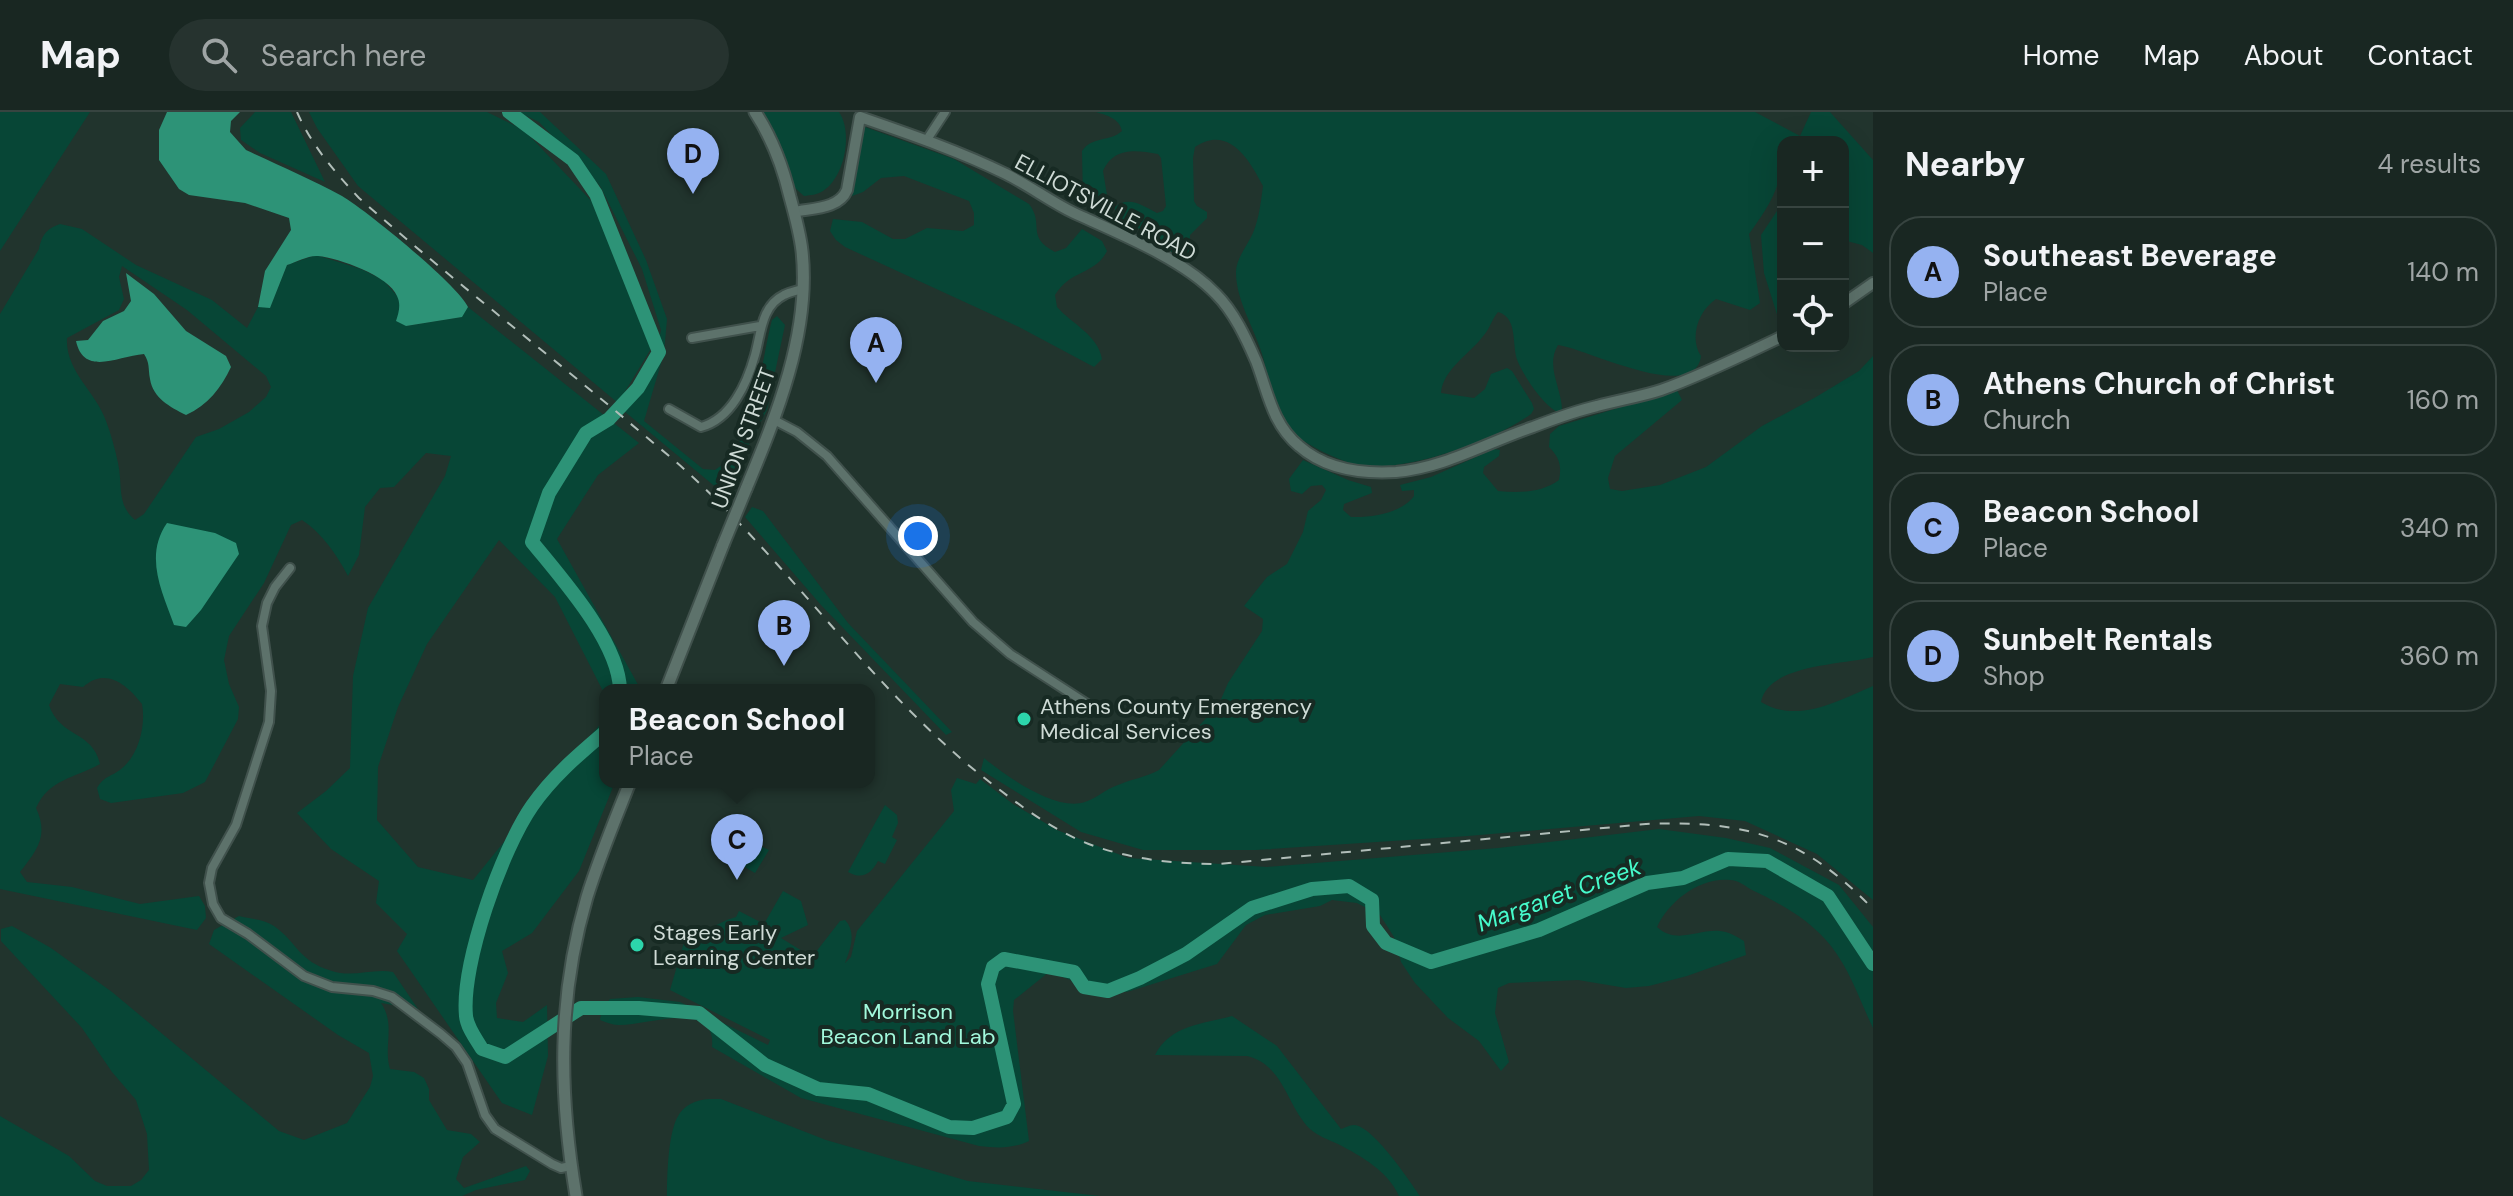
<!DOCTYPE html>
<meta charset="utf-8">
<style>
body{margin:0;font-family:"DM Sans",sans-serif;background:#26332f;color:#f1f3f6}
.controls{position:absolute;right:24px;top:24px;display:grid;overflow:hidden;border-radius:16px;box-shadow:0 8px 32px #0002}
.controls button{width:72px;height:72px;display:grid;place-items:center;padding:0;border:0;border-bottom:2px solid #374440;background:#192722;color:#f1f3f6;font:40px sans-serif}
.you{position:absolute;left:918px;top:424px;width:28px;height:28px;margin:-20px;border:6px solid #fff;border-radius:50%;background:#1a73e8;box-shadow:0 0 0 12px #1a73e833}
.badge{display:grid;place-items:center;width:52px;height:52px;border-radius:50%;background:#95b2f1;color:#111;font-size:26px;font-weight:700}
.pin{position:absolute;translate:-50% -66px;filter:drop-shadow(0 2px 4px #0008)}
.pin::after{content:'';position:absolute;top:42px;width:28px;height:24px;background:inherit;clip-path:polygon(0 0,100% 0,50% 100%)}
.popup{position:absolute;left:599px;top:572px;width:276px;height:104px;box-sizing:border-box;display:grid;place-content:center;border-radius:16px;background:#192722;filter:drop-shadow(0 2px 6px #0005);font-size:26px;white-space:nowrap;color:#9fa5a5}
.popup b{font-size:30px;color:#f1f3f6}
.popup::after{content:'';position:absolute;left:50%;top:100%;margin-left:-16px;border:16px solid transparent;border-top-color:#192722}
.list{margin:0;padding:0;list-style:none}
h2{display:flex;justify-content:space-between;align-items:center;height:104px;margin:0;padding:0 32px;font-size:34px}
h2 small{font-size:26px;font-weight:400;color:#9fa5a5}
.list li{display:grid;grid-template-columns:52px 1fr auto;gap:24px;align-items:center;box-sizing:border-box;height:112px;margin:0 16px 16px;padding:0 16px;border:2px solid #374440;border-radius:32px}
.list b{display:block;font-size:30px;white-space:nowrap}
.list p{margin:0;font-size:26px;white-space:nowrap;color:#9fa5a5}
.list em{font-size:26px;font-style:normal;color:#9fa5a5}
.icon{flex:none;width:44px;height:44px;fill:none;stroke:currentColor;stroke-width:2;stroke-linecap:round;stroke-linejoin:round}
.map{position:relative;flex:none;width:1873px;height:1084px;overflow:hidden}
header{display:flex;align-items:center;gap:48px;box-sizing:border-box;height:112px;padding:0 40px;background:#192722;border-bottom:2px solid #374440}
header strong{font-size:38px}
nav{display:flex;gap:44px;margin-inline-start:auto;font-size:28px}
.search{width:560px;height:72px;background:#26332f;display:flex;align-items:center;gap:20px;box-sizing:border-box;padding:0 28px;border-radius:44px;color:#9fa5a5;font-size:30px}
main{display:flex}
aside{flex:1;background:#192722}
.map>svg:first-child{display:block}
</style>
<header>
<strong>Map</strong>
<div class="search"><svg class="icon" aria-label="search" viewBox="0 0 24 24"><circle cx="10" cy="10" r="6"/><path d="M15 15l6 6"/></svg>Search here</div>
<nav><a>Home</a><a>Map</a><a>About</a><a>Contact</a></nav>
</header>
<main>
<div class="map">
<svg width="1873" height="1084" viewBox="0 0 1873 1084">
<rect width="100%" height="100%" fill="#21342d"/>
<path fill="#074636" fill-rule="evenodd" d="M0,0H90L0,139Z
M255,0H291L325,70L260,41L241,28L240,16Z
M309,0H487L524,18L597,95L655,230L618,291L358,74L317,16Z
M518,0H540L606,62L646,148L667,207L664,241L644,309L703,357L715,358C755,334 761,248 772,208L777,204L785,213L767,298L734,360L718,377L624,299L639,268L655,247L661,218L642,157L600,74L539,10Z
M762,0H839C853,20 845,65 823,79C817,83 811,83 804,84L795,76Z
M1096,0H1755L1800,24L1811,0H1830L1873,48V141L1862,133L1843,128V30H1783C1783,72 1773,89 1749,122L1760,191L1750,198L1716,187C1698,199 1689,226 1701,244C1695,293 1585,236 1558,233C1545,254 1562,277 1562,298L1557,300C1542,291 1525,266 1518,250C1511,234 1519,206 1498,200C1492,207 1490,216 1484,223C1471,241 1443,257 1441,281L1474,286L1485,277L1491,262L1507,256L1512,259L1532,291L1534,297L1531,302C1494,329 1409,359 1363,354C1344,352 1301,331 1287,316C1268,295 1270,262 1260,236C1252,212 1236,187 1236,160C1236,147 1247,134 1253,121C1259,107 1261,89 1263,74C1250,49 1229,12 1195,35L1193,46L1194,89L1197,94L1207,100V106L1190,123L1189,147L1183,150L1178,147L1157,125L1116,106L1115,95C1128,83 1144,94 1157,101L1163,99L1166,94L1161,46L1158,42C1135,38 1114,35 1103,59L1108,89L1098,95L1086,91L1083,86L1082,39C1092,24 1110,30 1122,19C1119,6 1108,4 1096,0Z
M865,15L954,47L1029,92C1045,113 1025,124 1055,140L1066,136L1082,117L1102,129L1107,139C1095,163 1071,157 1055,183L1057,195C1072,212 1098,223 1102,247L1094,255L1019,215L845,135L836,128L830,119L833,107L862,110L893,127H905L927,116L963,119L974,113V101L969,89L904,64L881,66L863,80L852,84L860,26Z
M1783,90V208L1780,212L1764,161L1761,123Z
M60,112L82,117L136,153L212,188L247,216L258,195H270L287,153L316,143L361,157L383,168L398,185L406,214L461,205L468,195L639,331L598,363L557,427L641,578H605V583L555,485L499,428L427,532L398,595L378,655L377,708L418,755L473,768L605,606V670H615L579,759L532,821L502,839L508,861L496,891L497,906L523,910L547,893L548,944L532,1003L502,991L397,839L407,822L376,791L379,769L331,737L297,701L326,679L350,656L353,564L368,496L445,364L451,344L426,341L394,375L380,376L365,395L359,443L348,464C337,443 322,421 302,408L291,413L264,471L229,524L224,548L229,572L239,595L238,607L205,670L183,681L111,691L100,687L97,676C104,664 111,665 121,657C139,643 146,613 142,592C126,572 106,555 83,575L60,572L49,593C60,626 92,618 100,652C75,666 49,667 36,696C49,724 37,738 20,760L27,770L72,775L140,792L199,784L205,794L206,806L197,818L0,777V202L39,137C42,123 46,117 60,112ZM122,154L187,198L266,264L271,275L266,285L249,300L219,317L196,325L144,402L135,408C116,392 123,373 118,351C115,337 111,322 106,309C96,280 65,259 67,226L119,198L124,187L119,165Z
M1873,244V545C1843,553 1768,552 1761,590C1797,612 1838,589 1873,574V788L1817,742L1745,709L1699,704L1468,724L1255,738H1143L1081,720L981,658L984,646C1006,664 1056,700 1085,690C1097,686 1106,677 1118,673C1132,667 1146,665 1159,658L1219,592L1228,571L1262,519L1263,507L1244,494L1267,465L1287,452L1303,420L1308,399L1321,388L1326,378L1322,373L1311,374L1302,382L1291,379L1289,367L1303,348L1348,368L1371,375L1372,381L1344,392L1343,398L1351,405C1371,406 1402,401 1414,384V378L1402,379L1400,373L1431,365L1494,337L1500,338L1499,344L1484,355L1483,361L1498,379C1519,381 1541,381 1559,368C1562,353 1559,345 1549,335L1550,322L1559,314L1677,278L1682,288L1615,344L1608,366L1610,377L1622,379L1660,373L1706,355L1762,314L1816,285L1859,259Z
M752,395L763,399L848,511L952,620L946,623L821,493L745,405Z
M957,666L976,672L980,667L1013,692L1057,718L1128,746L1267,755L1498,736L1659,717L1726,726L1770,736L1839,773L1873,815V916C1860,889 1850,858 1831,834C1809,807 1783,793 1752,778C1745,774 1738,768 1730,768C1700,765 1669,789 1657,815C1677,833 1697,817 1720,819C1729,820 1736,824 1744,829L1746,843L1687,864L1649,874L1626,876L1578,868L1509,871L1498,876L1495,901L1509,950L1501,959L1479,929L1448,906L1415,871L1401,850L1394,825L1380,803L1357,791L1332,788L1320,794L1265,803L1246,813L1217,852L1127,880L1117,878L1108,882L1049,860L1014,888L1013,899L1029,1029C1012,1037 997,1036 979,1034L801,986L712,935C717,886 646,914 618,913C612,913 606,910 600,908L602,897L610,887L638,885L680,890L768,933L770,928L670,878L687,820C710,820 715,811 736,805L739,799L764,812L783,779L801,789L808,813L781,826L812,845L840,809L845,808C857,821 850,838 845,851L851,845L857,819L954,699L951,678Z
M885,693L897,703L898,711L892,725L897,728L885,752L878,749C871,762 862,768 848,760Z
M750,729L769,738L755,761L743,754L740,747Z
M239,804C250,807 264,807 274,814C298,831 298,849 332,859C352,866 373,856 393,860L418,897L381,891C396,913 383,934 390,957L414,960L424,966L429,977V988L447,1018L471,1022L480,1030L463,1045L456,1067L464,1076L526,1054L530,1059L525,1068L476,1078L462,1084H0V1004L69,1044L95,1069L107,1074H131L141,1068L149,1058L147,1022L136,988L112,960L82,916L1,829V817L12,814L51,836L112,880L279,1019L304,1028L347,1011L370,975L373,964L369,941L338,923L209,832L214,818Z
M1232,904L1277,934L1341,1017C1345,1016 1349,1013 1354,1013C1373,1014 1409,1068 1420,1084H1399C1388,1059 1361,1044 1338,1032C1329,1028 1318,1024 1310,1017C1286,993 1284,953 1247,944L1155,943C1170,913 1203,912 1232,904Z
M709,987H721L826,1028L968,1069L1100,1084H667C667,1064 668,1024 677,1006C683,993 696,988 709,987Z"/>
<path fill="#2d9377" d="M167,0H240L231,9L230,20L246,38C278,53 311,67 342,84C366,98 458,173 468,195L462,205L406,214L396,209C399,200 401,192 397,184C389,164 339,146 318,144C309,143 296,150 287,153L270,196L258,195L265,159L291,118L289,106L245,91L189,83L179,77L159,48V18Z
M126,161L154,182L186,219L226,244L231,255C221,276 208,293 186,303C170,295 153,286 150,267C148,256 150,251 144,242C118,244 84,265 76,229L88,228L103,209L124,199L131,189Z
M167,411L215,421L236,431L239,442L201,498L186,515L174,513C162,480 144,444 167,411Z"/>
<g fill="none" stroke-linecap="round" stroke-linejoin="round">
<path stroke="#2d9377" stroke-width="14" d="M509,0L573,48L596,82L659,240L638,276L609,307L586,321L549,381L532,430C562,467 619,530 620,578
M605,620C578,643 552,665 532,694C502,737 461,852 466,904C467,915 476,927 482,937L505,945L581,896H639L699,901L765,953L818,977L868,982L949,1015L973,1016L1007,1005L1014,992L988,872L993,855L1004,847L1074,860L1084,875L1108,879L1140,866L1186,842L1252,796L1312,777L1349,774L1372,788L1373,814L1386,831L1431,850L1539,818L1647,771L1683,766L1728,747L1767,749L1828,784L1873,852"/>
<g stroke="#40514c" stroke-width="12">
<path id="minor" d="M926,29L945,0
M692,226L760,214
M669,297L701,315C731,307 747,272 755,243C761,222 761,194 784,183C789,180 796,179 802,177
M774,308L797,320L827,344L973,510L1010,542L1092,595
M290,456L275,475L267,491L262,514L271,579L269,610L236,713L212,756L209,771L213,792L221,806L248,822L304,864L332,875L373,879L392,885L441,922L456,935L467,951L485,1003L495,1017L552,1052L561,1056L571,1054"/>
</g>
<g stroke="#40514c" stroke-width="14">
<path id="tertiary" d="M794,100C813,96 839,97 847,78L860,5C909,22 959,39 1006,62C1030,74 1051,90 1074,101C1118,121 1183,147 1216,182C1234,200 1246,226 1256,249C1268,280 1272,312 1299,334C1325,357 1363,362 1396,360C1444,356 1488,330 1533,315C1554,307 1575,299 1597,294C1618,288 1640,285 1661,278C1703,263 1743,243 1783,224
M1843,192L1873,171"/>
</g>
<g stroke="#40514c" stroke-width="15">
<path id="secondary" d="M746,377C776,305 811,220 802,139C800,121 795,103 790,85C783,55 772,26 755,0
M666,578L723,433
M576,1084C559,982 557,886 587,785C599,746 615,708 630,670"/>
</g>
<use href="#minor" stroke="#5d726b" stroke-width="8"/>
<use href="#tertiary" stroke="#5d726b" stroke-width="10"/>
<use href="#secondary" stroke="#5d726b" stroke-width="11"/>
<path stroke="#b1beb9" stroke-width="2" stroke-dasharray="10 10" stroke-linecap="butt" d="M297,0C312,34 334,59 359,86C445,162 536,232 624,306C648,327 674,347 697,369C801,467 882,589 996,675C1027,699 1058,721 1094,734C1135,748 1177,752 1219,752L1646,712C1745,708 1803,724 1873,797"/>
<g stroke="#40514c" stroke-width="15" stroke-linecap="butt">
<path id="secondary-bridge" d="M723,433L746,377"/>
</g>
<use href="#secondary-bridge" stroke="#5d726b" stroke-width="11"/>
</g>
<g fill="#2cd5ab" stroke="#172a23" stroke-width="3">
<circle cx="1024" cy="607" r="8"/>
<circle cx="637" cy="833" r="8"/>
</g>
<g text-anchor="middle" stroke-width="8" stroke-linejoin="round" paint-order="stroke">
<g font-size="22" fill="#cfdbd6" stroke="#172a23">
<text transform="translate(1106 95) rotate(28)" y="8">ELLIOTSVILLE ROAD</text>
<text transform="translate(743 326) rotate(-70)" y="8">UNION STREET</text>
</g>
<g font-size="22" fill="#cfdbd6" stroke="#172a23" text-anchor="start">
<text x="1040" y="602">Athens County Emergency<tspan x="1040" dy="25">Medical Services</tspan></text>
<text x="653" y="828">Stages Early<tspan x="653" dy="25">Learning Center</tspan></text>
</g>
<g font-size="22" fill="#a2f9dc" stroke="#172a23">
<text x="908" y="907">Morrison<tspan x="908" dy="25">Beacon Land Lab</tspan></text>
</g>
<g font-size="24" font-style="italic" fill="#46facb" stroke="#172a23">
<text transform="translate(1559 783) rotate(-20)" y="8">Margaret Creek</text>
</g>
</g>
</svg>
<div class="controls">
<button>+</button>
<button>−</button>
<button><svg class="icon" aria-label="locate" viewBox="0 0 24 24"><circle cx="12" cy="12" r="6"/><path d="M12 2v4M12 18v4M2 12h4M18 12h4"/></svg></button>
</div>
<div class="you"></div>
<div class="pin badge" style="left:876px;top:271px">A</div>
<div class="pin badge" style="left:784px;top:554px">B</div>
<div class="pin badge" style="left:737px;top:768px">C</div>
<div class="popup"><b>Beacon School</b>Place</div>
<div class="pin badge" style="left:693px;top:82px">D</div>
</div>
<aside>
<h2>Nearby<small>4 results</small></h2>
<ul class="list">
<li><span class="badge">A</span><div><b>Southeast Beverage</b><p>Place</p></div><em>140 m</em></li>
<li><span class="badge">B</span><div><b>Athens Church of Christ</b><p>Church</p></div><em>160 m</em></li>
<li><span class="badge">C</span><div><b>Beacon School</b><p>Place</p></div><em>340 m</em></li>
<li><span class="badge">D</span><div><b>Sunbelt Rentals</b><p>Shop</p></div><em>360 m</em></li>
</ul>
</aside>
</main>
